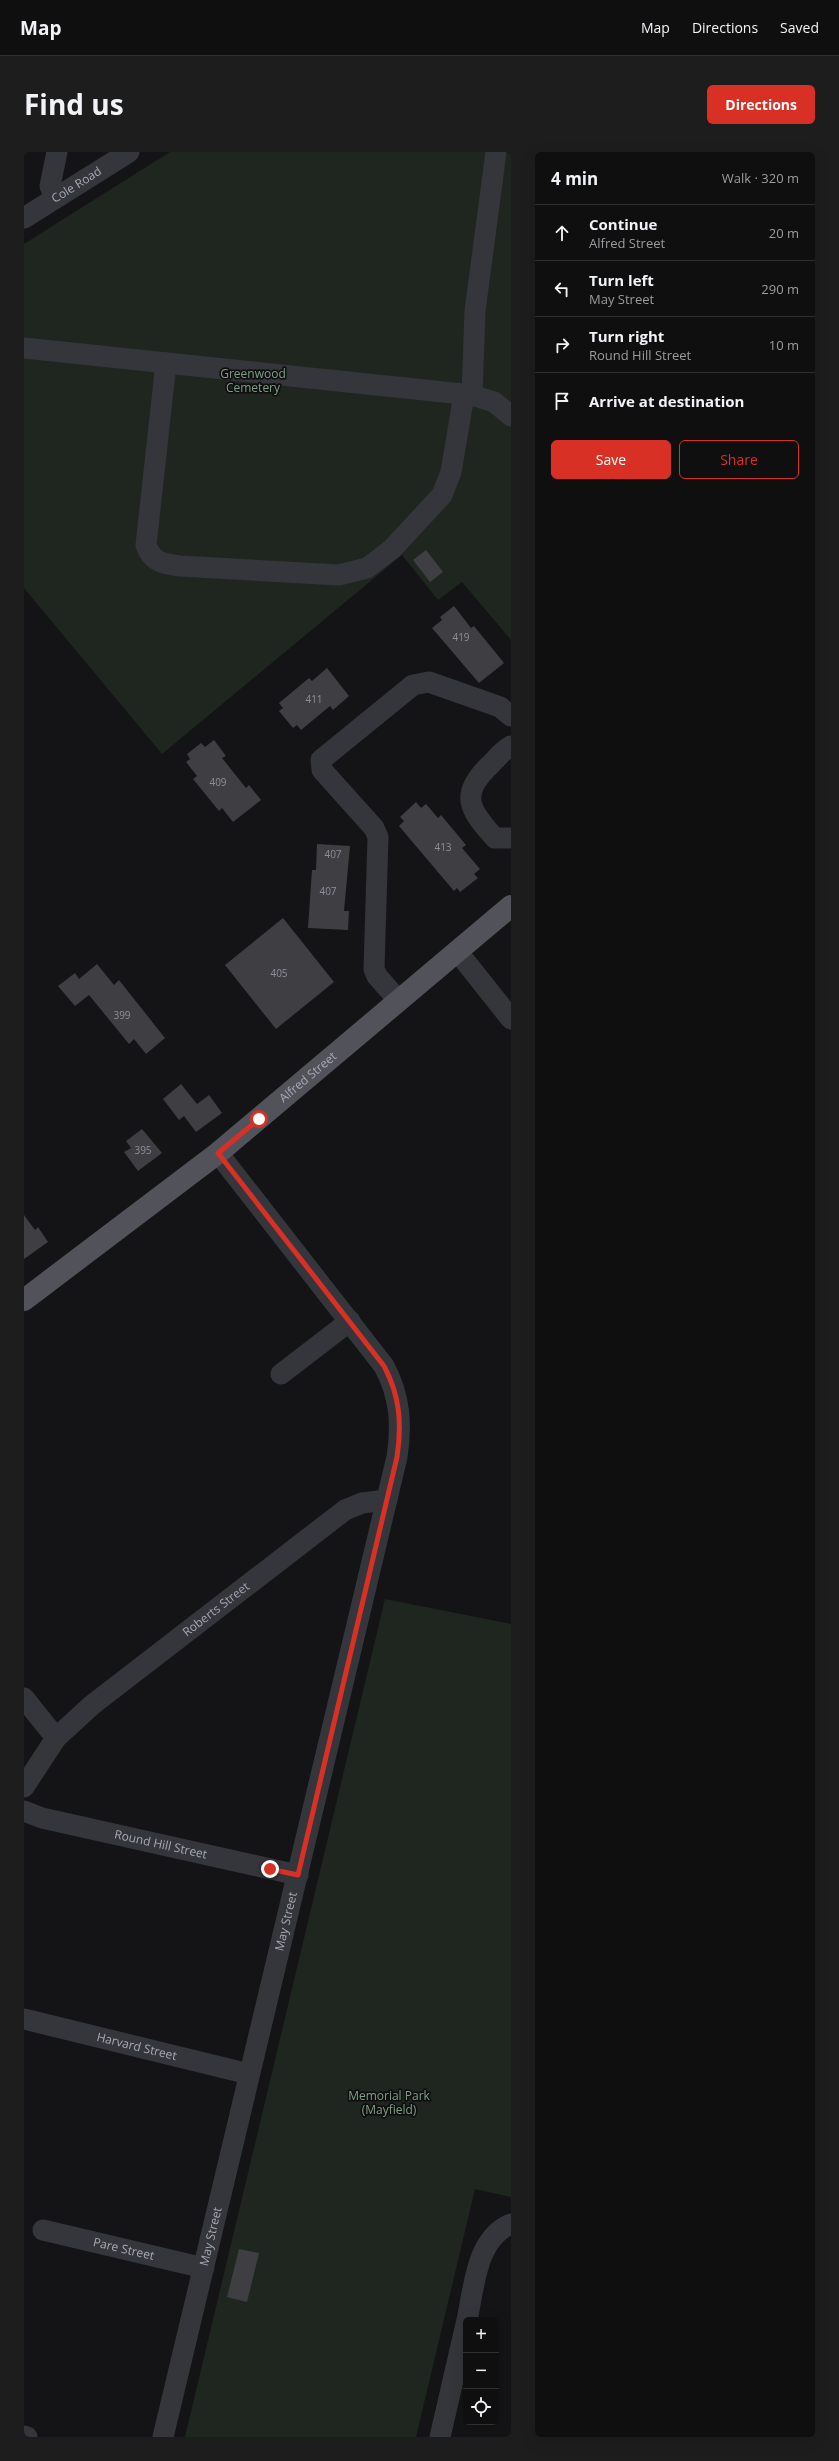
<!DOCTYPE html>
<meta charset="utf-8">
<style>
body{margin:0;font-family:"Open Sans",sans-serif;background:#1d1d1e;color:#f1f3f6}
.controls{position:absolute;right:12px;bottom:12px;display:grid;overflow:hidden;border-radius:6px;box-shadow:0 4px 16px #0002}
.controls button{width:36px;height:36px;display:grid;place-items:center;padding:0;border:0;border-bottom:1px solid #2f2f30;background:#0f0f10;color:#f1f3f6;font:20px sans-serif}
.stop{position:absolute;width:12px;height:12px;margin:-9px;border:3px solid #d93025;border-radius:50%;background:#fff}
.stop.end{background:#d93025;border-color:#fff;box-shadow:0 1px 4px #0008}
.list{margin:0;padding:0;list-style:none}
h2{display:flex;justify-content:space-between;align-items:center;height:52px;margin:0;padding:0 16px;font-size:17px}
h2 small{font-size:13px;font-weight:400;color:#9b9c9f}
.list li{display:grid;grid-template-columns:26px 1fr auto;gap:12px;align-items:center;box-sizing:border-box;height:56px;padding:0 16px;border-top:1px solid #2f2f30}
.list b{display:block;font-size:15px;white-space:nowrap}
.list p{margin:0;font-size:13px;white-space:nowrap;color:#9b9c9f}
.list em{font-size:13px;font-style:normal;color:#9b9c9f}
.actions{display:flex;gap:8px;padding:12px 16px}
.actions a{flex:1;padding:9px 0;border:1px solid #d93025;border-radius:6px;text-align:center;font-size:14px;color:#d93025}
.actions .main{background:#d93025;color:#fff}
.icon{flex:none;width:22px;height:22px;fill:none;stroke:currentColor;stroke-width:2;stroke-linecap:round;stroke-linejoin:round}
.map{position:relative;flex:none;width:487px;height:2285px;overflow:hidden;border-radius:6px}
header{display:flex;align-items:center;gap:24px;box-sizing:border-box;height:56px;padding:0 20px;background:#0f0f10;border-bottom:1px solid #2f2f30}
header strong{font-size:19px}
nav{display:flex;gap:22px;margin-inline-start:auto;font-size:14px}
.intro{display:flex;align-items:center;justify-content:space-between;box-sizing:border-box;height:96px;padding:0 24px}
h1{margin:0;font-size:28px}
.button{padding:10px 18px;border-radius:6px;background:#d93025;color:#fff;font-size:14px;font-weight:700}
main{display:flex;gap:24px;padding:0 24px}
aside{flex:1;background:#0f0f10;border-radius:6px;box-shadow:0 4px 16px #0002}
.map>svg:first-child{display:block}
</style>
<header>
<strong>Map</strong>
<nav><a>Map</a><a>Directions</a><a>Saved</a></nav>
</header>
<div class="intro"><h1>Find us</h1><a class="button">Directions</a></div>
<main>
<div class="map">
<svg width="487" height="2285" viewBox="0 0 487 2285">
<rect width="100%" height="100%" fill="#141416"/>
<path fill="#1f2620" d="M146,0H487V488L438,430L414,448L378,403L138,602L0,436V92Z
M361,1447L487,1472V2045L451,2037L392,2285H161Z"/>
<path fill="#3f3f43" d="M402,398L419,420L406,430L389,408Z
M430,454L447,476L450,474L480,511L455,531L408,476L418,468L416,465Z
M303,516L325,544L309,558L306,554L277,578L273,573L269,576L255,559L259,556L255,551L285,526L288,529Z
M190,588L202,604L198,606L222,636L225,633L237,648L209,670L198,656L195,659L169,627L173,624L162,610L166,607L163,602L177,591L181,595Z
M392,650L397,656L402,652L414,666L417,663L442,693L438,696L456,717L450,722L454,726L436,740L433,736L430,739L375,674L380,669L376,665Z
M293,692L326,694L320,759H325L324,778L284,776L288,718H292Z
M259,766L310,830L252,877L201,813Z
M73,812L90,833L95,828L141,886L122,902L110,887L105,892L65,843L51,854L34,834L51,821L55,827Z
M157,932L173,952L185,943L198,961L172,980L160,964L155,968L139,947Z
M118,977L138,1001L114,1019L100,1000L107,996L102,989Z
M0,1063L11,1078L14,1075L24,1090L0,1107Z
M215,2097L235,2101L223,2150L203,2145Z"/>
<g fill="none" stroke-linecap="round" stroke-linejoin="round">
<g stroke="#35363b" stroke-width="21">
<path d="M31,46L26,34L33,0"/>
<path id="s1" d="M0,66L105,0"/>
<path d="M0,196L448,243L470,250L487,264"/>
<path d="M142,211L122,393C128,410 139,412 156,414L315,423L343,416L368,397L418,343L427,320L440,243"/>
<path d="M448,243L451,159L472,0"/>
<path d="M487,594C479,598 473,606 466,613C435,642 445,658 471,686H487"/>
<path d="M433,799L487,867"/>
<path d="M374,848L353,824L350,817L354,685L350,676L298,618L297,608L389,533L405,530L476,555L487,564"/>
<path d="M257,1222L326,1169"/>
<path d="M0,1546L32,1586"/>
<path id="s2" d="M0,1635L32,1586L68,1553L321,1358L338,1351L363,1348"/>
<path id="s3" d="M0,1659L18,1666L274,1723"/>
<path id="s4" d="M0,1867L225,1922"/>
<path id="s5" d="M19,2078L180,2116"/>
<path d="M443,2168C450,2136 452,2086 487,2072"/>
<path d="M0,2284L3,2285"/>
<path id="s6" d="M139,2285L373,1305C378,1272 376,1244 360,1214L194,1001"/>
<path d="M416,2285L442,2172"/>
</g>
<path stroke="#52525a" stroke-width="22" id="s7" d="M0,1148L194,1001L487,754"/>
</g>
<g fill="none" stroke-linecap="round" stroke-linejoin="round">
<path stroke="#d93025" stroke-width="5" d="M235,967L194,1001L360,1214C376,1244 378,1272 373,1305L274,1723L246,1717"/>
</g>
<g text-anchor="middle" stroke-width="3.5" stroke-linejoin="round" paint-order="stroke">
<g font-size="10" fill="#8d8f99">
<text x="437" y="489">419</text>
<text x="290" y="551">411</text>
<text x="194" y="634">409</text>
<text x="419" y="699">413</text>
<text x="309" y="706">407</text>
<text x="304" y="743">407</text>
<text x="255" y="825">405</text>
<text x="98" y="867">399</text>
<text x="119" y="1002">395</text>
</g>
<g font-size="12" fill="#a7aab6" stroke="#0f0f11">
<text dy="4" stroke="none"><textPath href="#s1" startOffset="62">Cole Road</textPath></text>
<text dy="4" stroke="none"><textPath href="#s7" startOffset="361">Alfred Street</textPath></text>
<text dy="4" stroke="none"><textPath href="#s2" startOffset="264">Roberts Street</textPath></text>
<text dy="4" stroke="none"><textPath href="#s3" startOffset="141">Round Hill Street</textPath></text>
<text dy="4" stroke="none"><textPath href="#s6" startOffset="530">May Street</textPath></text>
<text dy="4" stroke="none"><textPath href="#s4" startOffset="116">Harvard Street</textPath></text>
<text dy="4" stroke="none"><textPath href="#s6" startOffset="206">May Street</textPath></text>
<text dy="4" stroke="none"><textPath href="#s5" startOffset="83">Pare Street</textPath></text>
</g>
<g font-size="12" fill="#7ea084" stroke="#0f0f11">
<text x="229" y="226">Greenwood<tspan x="229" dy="14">Cemetery</tspan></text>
<text x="365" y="1948">Memorial Park<tspan x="365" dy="14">(Mayfield)</tspan></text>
</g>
</g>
</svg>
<div class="controls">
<button>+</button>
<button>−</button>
<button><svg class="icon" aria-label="locate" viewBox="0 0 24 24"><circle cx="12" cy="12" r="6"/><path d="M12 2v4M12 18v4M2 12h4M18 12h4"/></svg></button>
</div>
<div class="stop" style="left:235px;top:967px"></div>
<div class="stop end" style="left:246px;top:1717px"></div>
</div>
<aside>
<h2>4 min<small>Walk · 320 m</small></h2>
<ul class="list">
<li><svg class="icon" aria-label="ahead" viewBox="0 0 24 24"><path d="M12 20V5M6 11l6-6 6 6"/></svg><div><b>Continue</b><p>Alfred Street</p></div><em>20 m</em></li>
<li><svg class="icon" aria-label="left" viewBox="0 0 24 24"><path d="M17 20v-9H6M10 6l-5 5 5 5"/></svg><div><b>Turn left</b><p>May Street</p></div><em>290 m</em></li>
<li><svg class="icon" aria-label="right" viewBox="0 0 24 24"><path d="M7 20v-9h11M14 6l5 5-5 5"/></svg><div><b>Turn right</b><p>Round Hill Street</p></div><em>10 m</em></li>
<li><svg class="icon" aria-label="arrive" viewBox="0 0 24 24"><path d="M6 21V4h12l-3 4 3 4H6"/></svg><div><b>Arrive at destination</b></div></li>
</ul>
<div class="actions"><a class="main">Save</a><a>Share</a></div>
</aside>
</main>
